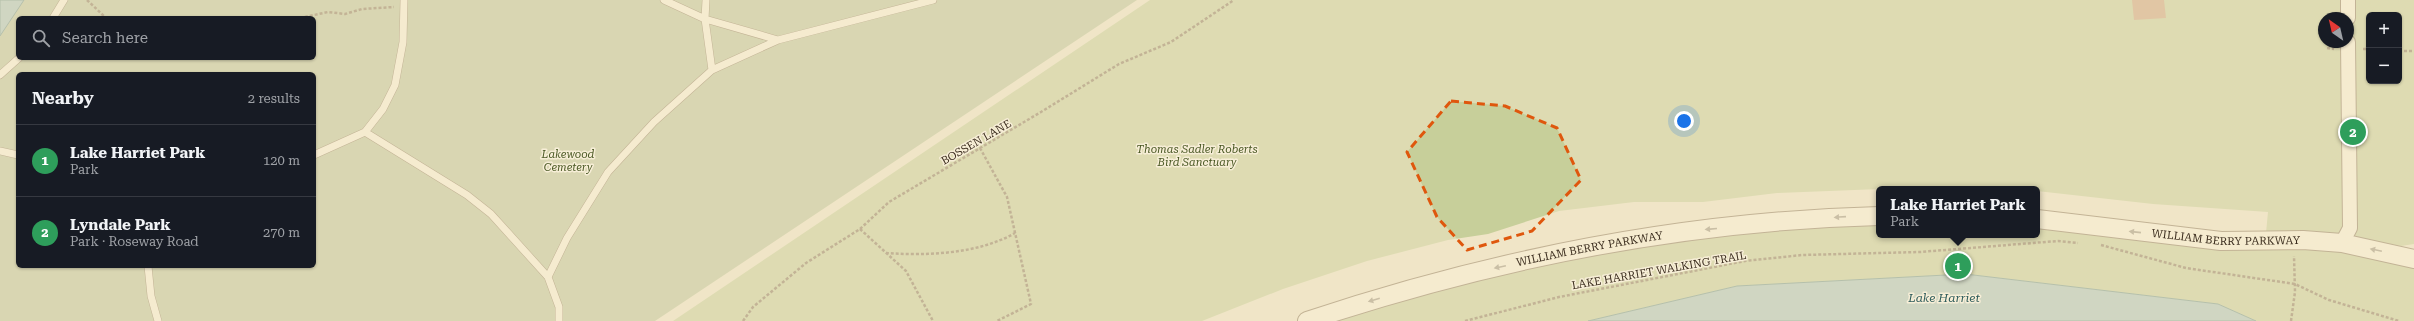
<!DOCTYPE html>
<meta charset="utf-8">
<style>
body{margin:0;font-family:"Roboto Serif",serif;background:#20242c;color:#f1f3f6}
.controls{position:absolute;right:12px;top:12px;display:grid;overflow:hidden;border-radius:6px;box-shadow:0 1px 3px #0004}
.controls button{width:36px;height:36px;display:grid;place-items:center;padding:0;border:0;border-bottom:1px solid #363941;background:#171b24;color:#f1f3f6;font:20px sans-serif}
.compass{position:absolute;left:2318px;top:12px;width:36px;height:36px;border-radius:50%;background:#171b24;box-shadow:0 1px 3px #0004;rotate:326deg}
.you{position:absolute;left:1684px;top:121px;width:14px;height:14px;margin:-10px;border:3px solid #fff;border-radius:50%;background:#1a73e8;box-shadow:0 0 0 6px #1a73e833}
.badge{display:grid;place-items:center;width:26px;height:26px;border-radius:50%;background:#8c9099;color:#fff;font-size:13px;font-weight:700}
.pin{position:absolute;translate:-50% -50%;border:2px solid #fff;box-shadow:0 1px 4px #0006}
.popup{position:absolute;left:1876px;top:186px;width:164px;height:52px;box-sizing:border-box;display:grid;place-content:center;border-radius:6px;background:#171b24;filter:drop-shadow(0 1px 3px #0005);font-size:13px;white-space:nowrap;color:#9ea1a6}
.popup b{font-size:15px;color:#f1f3f6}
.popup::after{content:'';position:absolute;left:50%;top:100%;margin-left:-8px;border:8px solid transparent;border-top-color:#171b24}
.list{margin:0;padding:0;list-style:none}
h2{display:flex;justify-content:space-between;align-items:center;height:52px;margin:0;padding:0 16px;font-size:17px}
h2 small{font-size:13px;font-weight:400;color:#9ea1a6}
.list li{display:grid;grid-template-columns:26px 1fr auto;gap:12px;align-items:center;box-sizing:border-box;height:72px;padding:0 16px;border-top:1px solid #363941}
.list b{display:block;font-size:15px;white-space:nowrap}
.list p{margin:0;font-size:13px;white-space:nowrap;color:#9ea1a6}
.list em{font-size:13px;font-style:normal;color:#9ea1a6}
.icon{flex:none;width:22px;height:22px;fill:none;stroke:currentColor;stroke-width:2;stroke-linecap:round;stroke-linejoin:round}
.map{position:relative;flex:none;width:2414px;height:321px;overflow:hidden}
.search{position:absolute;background:#171b24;box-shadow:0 1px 3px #0004;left:16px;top:16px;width:300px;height:44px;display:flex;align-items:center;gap:10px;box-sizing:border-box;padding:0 14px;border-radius:6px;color:#9ea1a6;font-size:15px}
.panel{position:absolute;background:#171b24;box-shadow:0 1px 3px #0004;left:16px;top:72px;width:300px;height:196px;border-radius:6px}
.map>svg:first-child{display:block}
</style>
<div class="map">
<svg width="2414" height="321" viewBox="0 0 2414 321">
<rect width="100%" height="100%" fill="#f0e5c7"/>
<path fill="#c7cf9a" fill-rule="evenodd" d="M1150,0H2414V244L2401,246L2373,241L2266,233L2268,212L2153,204L2037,191V189L1931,187L1777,193L1703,202H1634L1559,211L1488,234L1448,240L1367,261L1283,289L1202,321H673ZM2369,15H2399V81H2369ZM2324,18H2348V42H2324Z
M1879,216V235H2037V219L2303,240L2414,259V321H2256L2218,304L1965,274L1737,286L1588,321H1307L1571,252Z"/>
<path fill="#bdc499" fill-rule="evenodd" d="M0,0H1137L655,321H0ZM18,18H314V58H18ZM18,74H314V266H18Z"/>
<path fill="#a8c3bc" stroke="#6e938a" d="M0,0H24L0,36Z
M1965,274L2218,304L2256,321H1588L1737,286Z"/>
<path fill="#cfa07b" d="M2132,0H2164L2166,18L2134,20Z"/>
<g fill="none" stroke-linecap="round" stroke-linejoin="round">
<g stroke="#8c775b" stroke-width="8">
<path id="service" d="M664,0L705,19L778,40
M706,0L705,19L712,70
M53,18L64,0
M0,75L19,58
M365,132L467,195L491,214L548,277L559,307V321
M0,151L18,155
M314,155L365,132L383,109L395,85L403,42L404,0
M148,266L151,296L158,321
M548,277L567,238L608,172L654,122L712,70L778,40L933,0"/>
</g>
<g stroke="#8c775b" stroke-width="16">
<path id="minor" d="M2348,0V18
M2342,243L2350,228L2348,42"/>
</g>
<g stroke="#8c775b" stroke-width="20">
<g id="tertiary">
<path id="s1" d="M2037,219L2221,241L2303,240L2342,243L2414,259"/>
<path id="s2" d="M1307,321C1490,260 1685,221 1879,216"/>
</g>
</g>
<path stroke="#8c775b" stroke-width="2.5" stroke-dasharray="3 2" stroke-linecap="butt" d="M87,0L106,18
M300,18L328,12L345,14L362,9L394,7
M2327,48L2334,49
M2363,49H2369
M2399,51H2414
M980,148L1007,197L1031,304L997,321
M860,229L906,271L933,321
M2101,245L2186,268L2295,284L2329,300L2399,321
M886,253C927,256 978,254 1015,233
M743,321L753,307L806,263L860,229L889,202L1041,112L1119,64L1171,42L1234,0
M1465,321L1559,297L1745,261L1802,255L1920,252L2058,241L2078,243
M2291,321L2295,292L2294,256"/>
<use href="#service" stroke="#faf1da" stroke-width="7"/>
<use href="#minor" stroke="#faf1da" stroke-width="14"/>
<use href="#tertiary" stroke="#faf1da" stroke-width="18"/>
</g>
<defs><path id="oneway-solid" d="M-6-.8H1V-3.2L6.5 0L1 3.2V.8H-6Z"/></defs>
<g fill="#9b907c">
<use href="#oneway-solid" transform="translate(1840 217) rotate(176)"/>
<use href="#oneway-solid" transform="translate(1711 229) rotate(175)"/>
<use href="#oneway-solid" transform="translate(2135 232) rotate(-174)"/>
<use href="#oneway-solid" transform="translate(2376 250) rotate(-168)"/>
<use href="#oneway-solid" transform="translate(1500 267) rotate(168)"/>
<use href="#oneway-solid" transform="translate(1374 300) rotate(164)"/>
</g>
<path d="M0 0H2414V321H0ZM1451,101L1505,106L1557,128L1581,180L1532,231L1467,250L1437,217L1407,152Z" fill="#f0e5c7" fill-opacity=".55" fill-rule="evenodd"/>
<path fill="none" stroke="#df570d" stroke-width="3" stroke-dasharray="8 5" stroke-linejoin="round" d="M1451,101L1505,106L1557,128L1581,180L1532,231L1467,250L1437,217L1407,152Z"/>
<g text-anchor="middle" stroke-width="3" stroke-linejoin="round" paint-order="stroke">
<g font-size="11" fill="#3c2e1f" stroke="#f7eed7">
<text transform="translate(976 142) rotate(-30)" y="4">BOSSEN LANE</text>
<text dy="4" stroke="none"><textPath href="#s1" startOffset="190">WILLIAM BERRY PARKWAY</textPath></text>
<text dy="4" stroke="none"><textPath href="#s2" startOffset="292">WILLIAM BERRY PARKWAY</textPath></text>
<text transform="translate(1659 270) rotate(-10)" y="4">LAKE HARRIET WALKING TRAIL</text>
</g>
<g font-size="11" font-style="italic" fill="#4b5925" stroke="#f7eed7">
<text x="1197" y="153">Thomas Sadler Roberts<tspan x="1197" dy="13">Bird Sanctuary</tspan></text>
<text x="568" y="158">Lakewood<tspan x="568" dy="13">Cemetery</tspan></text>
</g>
<g font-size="12" font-style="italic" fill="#2e5c5b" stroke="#f7eed7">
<text x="1944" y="302">Lake Harriet</text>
</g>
</g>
</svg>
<div class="controls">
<button>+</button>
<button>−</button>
</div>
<svg class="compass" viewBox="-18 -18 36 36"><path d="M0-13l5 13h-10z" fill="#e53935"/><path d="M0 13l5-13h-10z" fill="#9ea1a6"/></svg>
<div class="you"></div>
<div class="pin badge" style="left:1958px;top:266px;background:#2e9e5b">1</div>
<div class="popup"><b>Lake Harriet Park</b>Park</div>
<div class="pin badge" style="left:2353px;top:132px;background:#2e9e5b">2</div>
<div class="search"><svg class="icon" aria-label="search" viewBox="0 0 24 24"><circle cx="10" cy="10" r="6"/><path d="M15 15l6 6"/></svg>Search here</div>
<section class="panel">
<h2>Nearby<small>2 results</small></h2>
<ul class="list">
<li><span class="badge" style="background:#2e9e5b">1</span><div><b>Lake Harriet Park</b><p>Park</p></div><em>120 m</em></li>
<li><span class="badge" style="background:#2e9e5b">2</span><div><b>Lyndale Park</b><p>Park · Roseway Road</p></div><em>270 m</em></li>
</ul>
</section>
</div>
